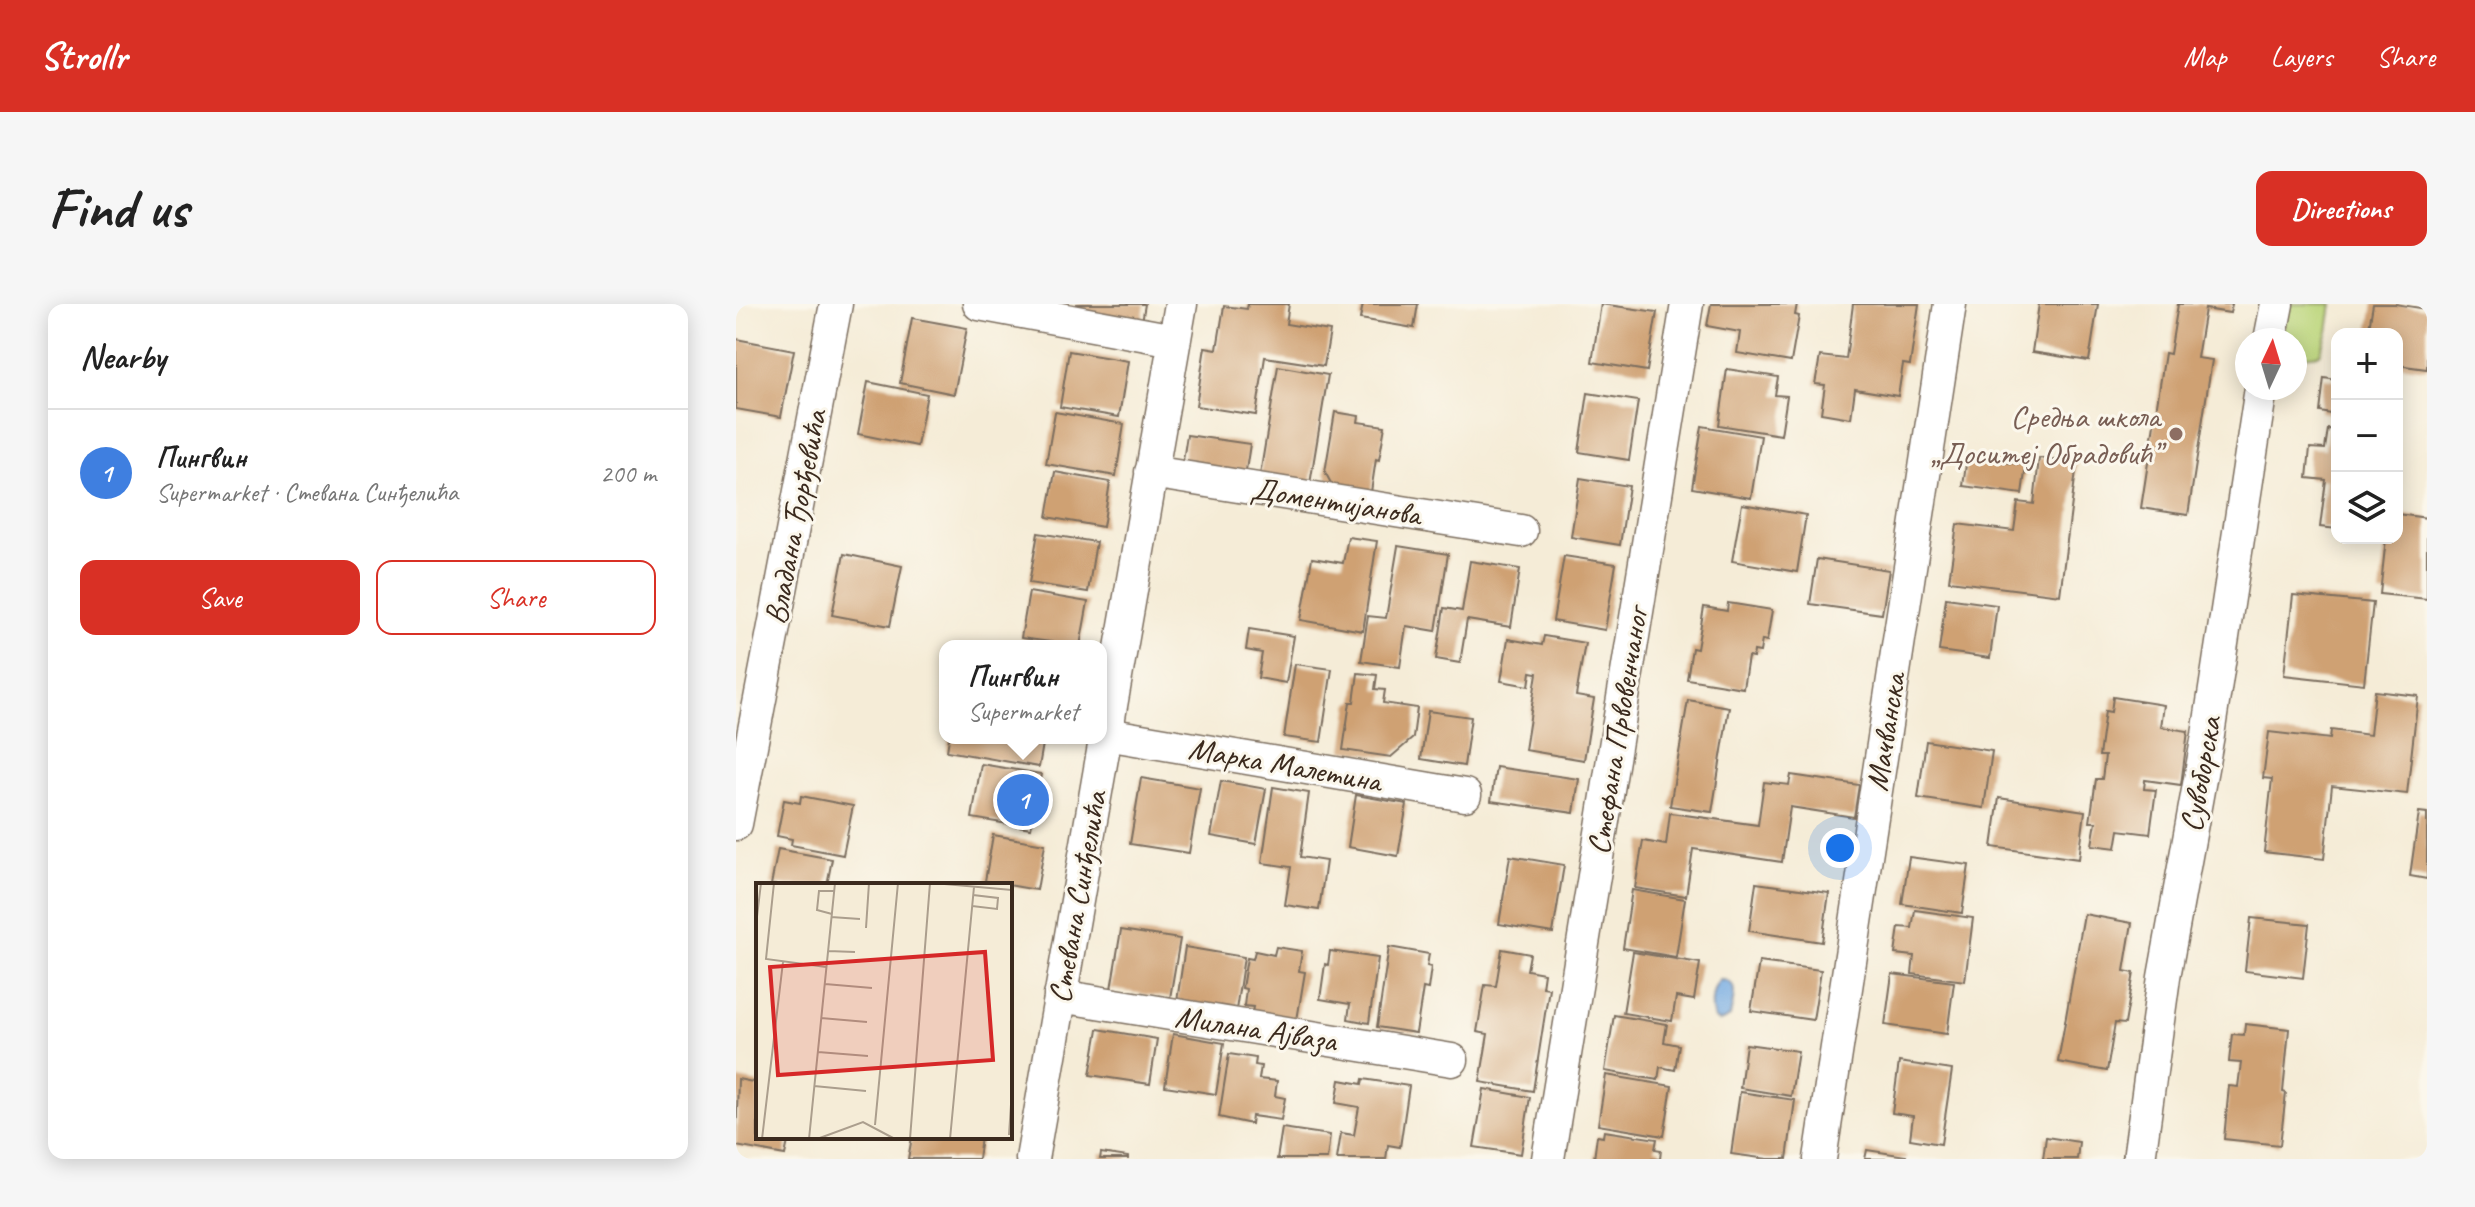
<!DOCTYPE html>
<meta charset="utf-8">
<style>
body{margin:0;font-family:Caveat,sans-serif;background:#f6f6f6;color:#222}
.controls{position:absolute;right:24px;top:24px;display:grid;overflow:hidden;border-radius:16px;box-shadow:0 4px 20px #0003}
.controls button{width:72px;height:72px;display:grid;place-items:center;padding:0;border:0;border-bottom:2px solid #e0e0e0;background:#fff;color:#222;font:40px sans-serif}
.compass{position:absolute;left:1499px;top:24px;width:72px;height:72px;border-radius:50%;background:#fff;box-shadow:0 4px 20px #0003;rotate:4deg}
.you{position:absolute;left:1104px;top:544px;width:28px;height:28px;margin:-20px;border:6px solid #fff;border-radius:50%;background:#1a73e8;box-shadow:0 0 0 12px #1a73e833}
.badge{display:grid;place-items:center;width:52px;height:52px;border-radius:50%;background:#d93025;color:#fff;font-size:26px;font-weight:700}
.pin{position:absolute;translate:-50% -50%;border:4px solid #fff;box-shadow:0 2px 8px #0006}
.popup{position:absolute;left:203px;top:336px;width:168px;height:104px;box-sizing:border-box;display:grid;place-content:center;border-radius:16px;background:#fff;filter:drop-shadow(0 2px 6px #0005);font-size:26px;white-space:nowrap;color:#767676}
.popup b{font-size:30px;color:#222}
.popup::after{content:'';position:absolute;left:50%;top:100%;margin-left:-16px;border:16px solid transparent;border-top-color:#fff}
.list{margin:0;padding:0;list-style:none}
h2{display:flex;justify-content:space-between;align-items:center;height:104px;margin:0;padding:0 32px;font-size:34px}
h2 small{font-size:26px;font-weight:400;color:#767676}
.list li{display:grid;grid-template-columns:52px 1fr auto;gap:24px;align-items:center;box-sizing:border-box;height:128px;padding:0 32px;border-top:2px solid #e0e0e0}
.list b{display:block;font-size:30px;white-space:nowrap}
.list p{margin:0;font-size:26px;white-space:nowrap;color:#767676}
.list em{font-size:26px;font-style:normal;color:#767676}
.actions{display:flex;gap:16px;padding:24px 32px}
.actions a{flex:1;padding:18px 0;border:2px solid #d93025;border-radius:16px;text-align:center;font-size:28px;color:#d93025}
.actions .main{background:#d93025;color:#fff}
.icon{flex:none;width:44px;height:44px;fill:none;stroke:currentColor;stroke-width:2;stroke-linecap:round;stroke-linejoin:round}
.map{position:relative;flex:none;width:1691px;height:855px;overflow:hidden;border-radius:16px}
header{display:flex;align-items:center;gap:48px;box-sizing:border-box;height:112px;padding:0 40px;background:#d93025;color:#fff}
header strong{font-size:38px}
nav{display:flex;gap:44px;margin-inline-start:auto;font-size:28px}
.intro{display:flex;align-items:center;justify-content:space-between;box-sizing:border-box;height:192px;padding:0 48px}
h1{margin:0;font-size:56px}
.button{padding:20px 36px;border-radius:16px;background:#d93025;color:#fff;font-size:28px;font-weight:700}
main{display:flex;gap:48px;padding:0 48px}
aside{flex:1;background:#fff;border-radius:16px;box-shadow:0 4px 20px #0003}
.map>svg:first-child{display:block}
</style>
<header>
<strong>Strollr</strong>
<nav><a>Map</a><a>Layers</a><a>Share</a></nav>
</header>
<div class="intro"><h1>Find us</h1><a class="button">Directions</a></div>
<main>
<aside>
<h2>Nearby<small></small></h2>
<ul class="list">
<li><span class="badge" style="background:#3f7fe0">1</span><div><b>Пингвин</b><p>Supermarket · Стевана Синђелића</p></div><em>200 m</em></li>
</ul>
<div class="actions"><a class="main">Save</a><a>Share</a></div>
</aside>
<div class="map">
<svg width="1691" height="855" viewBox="0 0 1691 855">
<rect width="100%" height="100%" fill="#fbf7ec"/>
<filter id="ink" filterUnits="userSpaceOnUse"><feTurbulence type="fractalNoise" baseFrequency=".0125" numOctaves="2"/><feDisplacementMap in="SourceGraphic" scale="16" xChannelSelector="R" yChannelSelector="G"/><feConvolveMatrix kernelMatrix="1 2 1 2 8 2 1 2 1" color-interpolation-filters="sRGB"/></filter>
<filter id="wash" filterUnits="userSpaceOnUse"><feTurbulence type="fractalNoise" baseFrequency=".006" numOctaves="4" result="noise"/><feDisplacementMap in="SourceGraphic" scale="32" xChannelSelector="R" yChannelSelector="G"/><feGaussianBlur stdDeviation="1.8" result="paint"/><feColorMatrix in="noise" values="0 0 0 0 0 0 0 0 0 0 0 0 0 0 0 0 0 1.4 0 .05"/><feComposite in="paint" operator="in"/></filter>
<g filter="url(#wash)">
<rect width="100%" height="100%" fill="#f5ecd7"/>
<path fill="#bcd67b" stroke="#7c804c" stroke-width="2" d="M1549,0H1596L1592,28L1584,50L1565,52L1559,48V36H1547Z"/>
<path fill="#74aae2" stroke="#586a80" stroke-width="2" d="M984,676C1006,676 996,698 994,713L984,718L978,715C974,703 975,685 984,676Z"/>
<g id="blocks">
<path fill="#cfa173" d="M341,0H409L406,18L340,7Z
M512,0H553L550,20L594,27L588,62L529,53L520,111L460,102L469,43L481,45L488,2L511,5Z
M627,0H682L678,24L624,15Z
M865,0L921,8L911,67L856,58Z
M975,0H1061L1059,11L1063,12L1055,58L1001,49L1004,28L971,22Z
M1117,0H1183L1174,61L1167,60L1162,92L1119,85L1115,114L1085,109L1089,81L1079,80L1084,52L1110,55Z
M1303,0H1362L1353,57L1296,48Z
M1442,0H1496L1494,9L1469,5L1461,54L1476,56L1452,211L1405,204L1429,49L1434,50Z
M1637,0H1659L1691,5V65L1661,61V30H1632Z
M176,14L231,24L218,90L164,79Z
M0,35L58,46L45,113L0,105Z
M333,47L392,57L383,113L324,103Z
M542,62L592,71L574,180L524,171Z
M991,65L1042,73L1039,91L1051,92L1045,131L983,121Z
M1588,74L1601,76V111L1584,108Z
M132,78L191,90L181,142L122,130Z
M852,89L902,97L893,156L843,148Z
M319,108L388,120L380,172L310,160Z
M599,108L623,112L622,118L649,122L643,156L640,155L635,188L596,181L589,168Z
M966,122L1025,132L1015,194L956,184Z
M1592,125L1601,126V225L1584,223L1590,176L1571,174L1574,144L1589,145Z
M451,131L514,140L509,173L446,163Z
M1231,153L1290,161L1286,190L1227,182Z
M1303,154L1341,159L1324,291L1213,277L1221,220L1278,227L1282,198L1298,200Z
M319,168L374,178L367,223L311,213Z
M844,174L893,182L884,241L835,233Z
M1006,200L1070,211L1061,268L996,257Z
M1661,210L1691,214V295L1644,290L1650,234H1661Z
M302,229L360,238L352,288L293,279Z
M612,233L641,237L627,327L565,316L576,254L607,259Z
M662,242L712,250L700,327L670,322L664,363L625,357L632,312L650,314Z
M108,250L166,262L154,322L96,311Z
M828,252L880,260L869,326L817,317Z
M1081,255L1153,266L1146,310L1074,300Z
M734,257L784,265L775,323L731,316L724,359L700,355L708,304L726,307Z
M293,288L352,298L344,342L285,334Z
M1557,291L1637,299L1628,380L1548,371Z
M1210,294L1261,301L1254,354L1203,347Z
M992,299L1036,306L1031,337L1026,336L1024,348L1018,347L1017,354L1012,353L1007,384L951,375L956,344L961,345L968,303L991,307Z
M513,325L558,332L550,379L522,374L526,349L510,346Z
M808,332L849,339L840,392L858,395L848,456L789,446L801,369L795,368L793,382L765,377L772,335L806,341Z
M559,360L596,365L585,438L548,433Z
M622,369L641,371L639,385L649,386L647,399L681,404L677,434L655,453L607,446L614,398H618Z
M1639,387L1682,392L1671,490L1596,482L1588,555L1528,548L1536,475L1527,474L1533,428L1594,435L1595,426L1634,431Z
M1377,393L1428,401L1425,423L1452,427L1445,481L1409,476L1408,485L1420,486L1414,530L1383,526L1380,544L1356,541L1360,518H1354L1360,475H1366L1369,452H1363L1369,407L1375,408Z
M952,396L993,403L976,508L934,502Z
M692,407L735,413L728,462L685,455Z
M213,434H308L303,463L211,447Z
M1190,437L1256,447L1248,504L1182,494Z
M245,460L305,470L295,524L236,514Z
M760,463L843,475L838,509L755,497Z
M1055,471L1123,481L1118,513L1054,503L1046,558L957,545L950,592L899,584L907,537L930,541L934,509L1022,521L1028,478L1053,481Z
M405,474L464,484L453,549L394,540Z
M485,477L530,485L520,540L475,532Z
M537,483L573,489L564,553L590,557L583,606L549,601L555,563L526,559Z
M620,491L671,500L662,552L612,543Z
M65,492L117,502L107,551L55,541L56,535L41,532L48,496L64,499Z
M1263,494L1349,507L1343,555L1256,543Z
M1683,508L1691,509V575L1674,572Z
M257,531L309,540L301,586L249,577Z
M42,545L96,555L91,581H35Z
M774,552L828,561L817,629L763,620Z
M1173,553L1233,561L1226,609L1166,600Z
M1020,579L1093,589L1086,638L1013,627Z
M896,586L949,595L940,653L887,644Z
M1179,606L1237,614L1229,677L1176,670L1178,652L1159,650L1163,623L1176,624Z
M1348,610L1396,619L1388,667L1398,669L1389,720L1379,719L1371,767L1322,758Z
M1515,614L1573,620L1567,674L1509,667Z
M385,626L444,635L434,694L375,685Z
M449,643L508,653L500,706L441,697Z
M540,643L566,647L563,667L569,668L561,716L516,709L517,703L508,702L510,685L506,684L511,654L517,655L519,647L538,651Z
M653,643L693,650L691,662L695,663L692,685L687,684L680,729L641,723Z
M766,645L794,650L791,666L808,669L806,683L813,684L797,787L744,778L752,730L741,728L749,681L760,682Z
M594,647L642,654L633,719L612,715L614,700L584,695L589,660L592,661Z
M897,648L964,659L958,696L940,693L936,717L887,709Z
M1023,658L1085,666L1077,716L1015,707Z
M1156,670L1218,678L1211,730L1149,721Z
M878,711L931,720L928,738L943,741L939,766L924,763L922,776L869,767Z
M1509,720L1553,725L1547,788L1550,789L1544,841L1488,835L1493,782L1502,783L1505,759L1493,758L1496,730L1508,731Z
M362,725L421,735L414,780L354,771Z
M437,730L488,739L480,790L429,782Z
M1010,740L1062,747L1055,792L1004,784Z
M493,750L520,754L519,761L525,762L523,775L541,777L539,792L549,794L545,816L516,812L515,820L483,813Z
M1163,758L1216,766L1205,840L1174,835L1177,812L1156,809Z
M870,771L936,782L928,832L862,821Z
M2,775L22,779V833H53L49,851L0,842Z
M627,775L673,782L664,843L652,841L650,855H601L605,829L618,831L623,803L600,799L604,776L626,780Z
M748,785L794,793L785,850L738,843Z
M1004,788L1059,796L1051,855H1032L995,850Z
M546,824L594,831L591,855H541Z
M868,827L921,835L919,845L925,846L924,855H858L861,832L867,833Z
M176,833H245L242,855H172Z
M1310,833L1343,838L1341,855H1307Z
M1131,846L1170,852V855H1129Z
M365,849L392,853V855H364Z"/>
</g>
</g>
<g filter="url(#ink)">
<use href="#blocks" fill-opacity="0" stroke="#7c6e5f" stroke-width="2"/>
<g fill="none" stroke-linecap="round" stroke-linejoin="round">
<g stroke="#7c6e5f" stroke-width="35">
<path id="minor" d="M243,0L438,36
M1534,36L1541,0
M415,168L785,227
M370,430L729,491
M0,520L100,0
M324,692L716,756
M296,855L445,0
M812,855L951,0
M1084,855L1214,0
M1403,855L1428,673L1472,431L1525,84"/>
</g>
<use href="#minor" stroke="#fff" stroke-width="32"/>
</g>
</g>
<circle fill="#8d6e63" stroke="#fbf7ec" stroke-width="3" cx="1440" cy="130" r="8"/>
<g text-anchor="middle" stroke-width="6" stroke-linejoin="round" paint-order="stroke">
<g font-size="32" fill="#785e54" stroke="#fbf7ec" text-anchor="end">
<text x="1424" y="123">Средња школа<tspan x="1424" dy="37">„Доситеј Обрадовић”</tspan></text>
</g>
<g font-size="32" fill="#3b2a1e" stroke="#fbf7ec">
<text transform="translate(600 197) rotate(9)" y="11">Доментијанова</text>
<text transform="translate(59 213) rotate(-79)" y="11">Владана Ђорђевића</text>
<text transform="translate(881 427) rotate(-81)" y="11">Стефана Првовенчаног</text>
<text transform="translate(1149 428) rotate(-81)" y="11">Мачванска</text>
<text transform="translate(549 460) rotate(10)" y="11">Марка Малетина</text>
<text transform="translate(1464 470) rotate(-80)" y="11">Сувоборска</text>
<text transform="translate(341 593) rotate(-80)" y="11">Стевана Синђелића</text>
<text transform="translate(520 724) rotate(9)" y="11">Милана Ајваза</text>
</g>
</g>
<g transform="translate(20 579)">
<rect width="256" height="256" fill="#f5ecd7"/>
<path fill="none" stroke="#ab9e8d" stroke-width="2" d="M18,0L10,76L70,84M177,0L256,7M216,23L241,26L242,15L217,12M76,31L61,27L63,8H78M75,34L104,36M0,42L5,0M110,45L113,0M72,68L99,69M69,101L116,105M65,135L111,139M62,169L112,173M58,203L110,208M119,242L142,0M253,252L256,206M6,256L27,79M53,256L79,0M61,256L107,239L139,256M154,256L174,0M194,256L218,4"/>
<path fill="#d62828" fill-opacity="0.15" stroke="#d62828" stroke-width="4" d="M229,69L237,177L22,192L14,84Z"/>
<rect width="256" height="256" fill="none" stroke="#3b2a1e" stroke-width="4"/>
</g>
</svg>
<div class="controls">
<button>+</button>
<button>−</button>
<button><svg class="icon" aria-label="layers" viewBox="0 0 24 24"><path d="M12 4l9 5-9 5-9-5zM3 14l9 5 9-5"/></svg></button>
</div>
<svg class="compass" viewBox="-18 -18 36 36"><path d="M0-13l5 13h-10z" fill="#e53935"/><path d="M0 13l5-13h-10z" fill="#767676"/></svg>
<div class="you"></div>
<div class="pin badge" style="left:287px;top:496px;background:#3f7fe0">1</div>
<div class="popup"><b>Пингвин</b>Supermarket</div>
</div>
</main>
